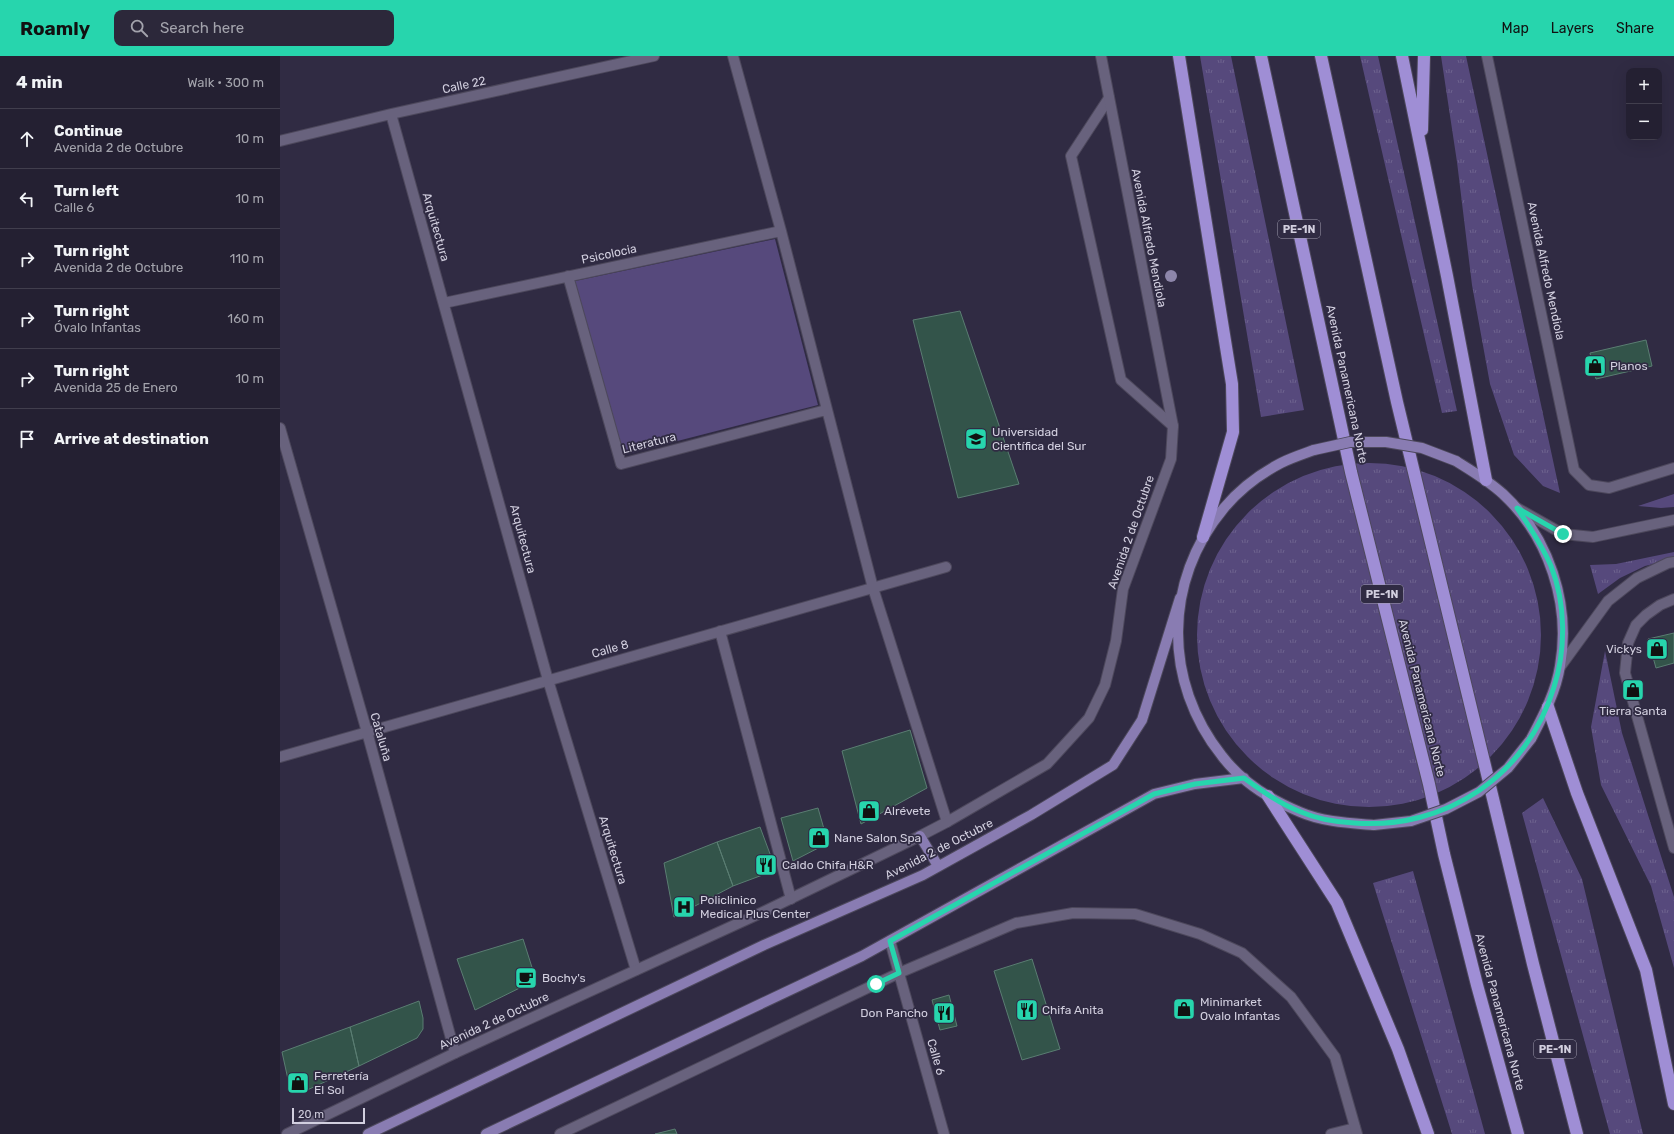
<!DOCTYPE html>
<meta charset="utf-8">
<style>
body{margin:0;font-family:Rubik,sans-serif;background:#2c283a;color:#f1f3f6}
.controls{position:absolute;right:12px;top:12px;display:grid;overflow:hidden;border-radius:8px;box-shadow:0 4px 16px #0002}
.controls button{width:36px;height:36px;display:grid;place-items:center;padding:0;border:0;border-bottom:1px solid #413e4d;background:#242032;color:#f1f3f6;font:20px sans-serif}
.scale{position:absolute;left:12px;bottom:10px;width:73px;box-sizing:border-box;padding-left:4px;border:2px solid #d2cfdf;border-top:0;font-size:11px;line-height:14px;white-space:nowrap;color:#d2cfdf;-webkit-text-stroke:3px #302b43;paint-order:stroke}
.stop{position:absolute;width:12px;height:12px;margin:-9px;border:3px solid #27d5ad;border-radius:50%;background:#fff}
.stop.end{background:#27d5ad;border-color:#fff;box-shadow:0 1px 4px #0008}
.list{margin:0;padding:0;list-style:none}
h2{display:flex;justify-content:space-between;align-items:center;height:52px;margin:0;padding:0 16px;font-size:17px}
h2 small{font-size:13px;font-weight:400;color:#a3a3ac}
.list li{display:grid;grid-template-columns:26px 1fr auto;gap:12px;align-items:center;box-sizing:border-box;height:60px;padding:0 16px;border-top:1px solid #413e4d}
.list b{display:block;font-size:15px;white-space:nowrap}
.list p{margin:0;font-size:13px;white-space:nowrap;color:#a3a3ac}
.list em{font-size:13px;font-style:normal;color:#a3a3ac}
.icon{flex:none;width:22px;height:22px;fill:none;stroke:currentColor;stroke-width:2;stroke-linecap:round;stroke-linejoin:round}
.map{position:relative;flex:none;width:1394px;height:1078px;overflow:hidden}
header{display:flex;align-items:center;gap:24px;box-sizing:border-box;height:56px;padding:0 20px;background:#27d5ad;color:#111}
header strong{font-size:19px}
nav{display:flex;gap:22px;margin-inline-start:auto;font-size:14px}
.search{width:280px;height:36px;background:#2c283a;display:flex;align-items:center;gap:10px;box-sizing:border-box;padding:0 14px;border-radius:8px;color:#a3a3ac;font-size:15px}
main{display:flex}
aside{flex:1;background:#242032}
.map>svg:first-child{display:block}
</style>
<header>
<strong>Roamly</strong>
<div class="search"><svg class="icon" aria-label="search" viewBox="0 0 24 24"><circle cx="10" cy="10" r="6"/><path d="M15 15l6 6"/></svg>Search here</div>
<nav><a>Map</a><a>Layers</a><a>Share</a></nav>
</header>
<main>
<aside>
<h2>4 min<small>Walk · 300 m</small></h2>
<ul class="list">
<li><svg class="icon" aria-label="ahead" viewBox="0 0 24 24"><path d="M12 20V5M6 11l6-6 6 6"/></svg><div><b>Continue</b><p>Avenida 2 de Octubre</p></div><em>10 m</em></li>
<li><svg class="icon" aria-label="left" viewBox="0 0 24 24"><path d="M17 20v-9H6M10 6l-5 5 5 5"/></svg><div><b>Turn left</b><p>Calle 6</p></div><em>10 m</em></li>
<li><svg class="icon" aria-label="right" viewBox="0 0 24 24"><path d="M7 20v-9h11M14 6l5 5-5 5"/></svg><div><b>Turn right</b><p>Avenida 2 de Octubre</p></div><em>110 m</em></li>
<li><svg class="icon" aria-label="right" viewBox="0 0 24 24"><path d="M7 20v-9h11M14 6l5 5-5 5"/></svg><div><b>Turn right</b><p>Óvalo Infantas</p></div><em>160 m</em></li>
<li><svg class="icon" aria-label="right" viewBox="0 0 24 24"><path d="M7 20v-9h11M14 6l5 5-5 5"/></svg><div><b>Turn right</b><p>Avenida 25 de Enero</p></div><em>10 m</em></li>
<li><svg class="icon" aria-label="arrive" viewBox="0 0 24 24"><path d="M6 21V4h12l-3 4 3 4H6"/></svg><div><b>Arrive at destination</b></div></li>
</ul>
</aside>
<div class="map">
<svg width="1394" height="1078" viewBox="0 0 1394 1078">
<defs>
<pattern id="grass-tufts" width="24" height="20" patternUnits="userSpaceOnUse"><rect width="24" height="20" fill="#56497c"/><path d="M3 7l-1-3M5 7V3M7 7l1-3M15 17l-1-3M17 17v-4M19 17l1-3" fill="none" stroke="#6d628e"/></pattern>
</defs>
<rect width="100%" height="100%" fill="#302b43"/>
<path fill="url(#grass-tufts)" d="M920,0H951L1024,354L981,361Z
M1080,0H1098L1177,355L1162,357Z
M1161,0H1186L1280,437L1263,430L1234,399L1210,328L1192,229L1177,106Z
M917 579a172 172 0 1 1 344 0a172 172 0 1 1-344 0Z
M1394,496V503L1365,510L1340,522L1318,538L1310,509L1336,508Z
M1325,595L1342,677L1394,841V912L1371,830L1321,729L1311,671Z
M1263,742L1302,823L1363,1078H1330L1242,757Z
M1133,815L1205,1078H1172L1093,827Z"/>
<path fill="#56497c" d="M495,183L538,349L343,399L295,225Z
M1394,438V451L1381,452L1358,450Z"/>
<path fill="#33544a" stroke="#5a7d72" d="M680,255L739,428L678,442L633,264Z
M1366,284L1372,310L1316,323L1310,297Z
M1394,577V607L1376,612L1368,583Z
M630,674L647,732L581,768L562,695Z
M538,752L548,787L513,805L501,762Z
M480,771L496,814L453,830L437,786Z
M437,786L453,830L394,861L384,807Z
M243,883L256,924L195,954L177,903Z
M752,903L780,993L742,1004L714,915Z
M669,939L677,970L660,974L652,944Z
M139,945L143,962V973L137,982L79,1010L70,971Z
M70,971L79,1010L23,1036L9,1028L2,996Z
M395,1073L397,1078H375Z"/>
<g fill="none" stroke-linecap="round" stroke-linejoin="round">
<g stroke="#4d485c" stroke-width="12">
<path id="service" d="M829,42L791,100L841,324L893,370"/>
</g>
<g stroke="#4d485c" stroke-width="12">
<path id="minor" d="M453,0L501,175L593,532L667,766
M1207,0L1294,414L1309,429L1329,432L1394,412
M111,58L268,624L356,914
M0,85L111,58L374,0
M288,220L341,408L546,354
M164,247L501,175
M0,372L87,676L175,997
M440,575L511,843
M0,701L666,511
M610,885L664,1078
M1051,1078L1075,1072"/>
</g>
<g stroke="#4d485c" stroke-width="12">
<path id="secondary" d="M1237,452L1283,478L1313,481L1394,464
M1394,543L1380,549L1366,559L1356,569L1348,587L1345,617L1394,792
M1280,611L1328,545L1357,522L1388,507L1394,506
M7,1078L175,997L483,856L640,780L667,766L767,708L809,662L825,629L836,585L843,533L891,403L893,370L821,0
M280,1078L619,917L736,867L793,857L855,858L920,878L962,897L1011,941L1055,1001L1077,1078"/>
</g>
<g stroke="#4d485c" stroke-width="12">
<path id="primary" d="M1034,394C1023,398 1011,402 1001,407C980,418 959,434 944,452C883,525 883,626 942,700C961,725 991,744 1020,756C1043,766 1069,767 1094,769
M1176,405C1192,415 1209,425 1223,438C1269,481 1291,548 1280,610C1276,636 1263,660 1251,683
M640,780L658,810
M88,1078L484,889L643,819L751,759L833,709L862,664L900,542
M206,1078L582,900L874,738L915,728L964,722"/>
</g>
<g stroke="#4d485c" stroke-width="14">
<path id="motorway" d="M899,0L952,328L953,376L923,481
M981,0L1071,416L1149,728L1164,798L1197,929L1238,1078
M1041,0L1117,346L1253,908L1297,1078
M1122,0L1167,220L1206,424
M1142,74L1144,0
M1268,651L1297,737L1366,914L1394,1048
M988,740L1057,847L1118,993L1148,1078"/>
</g>
<use href="#service" stroke="#68627d" stroke-width="10"/>
<use href="#minor" stroke="#68627d" stroke-width="10"/>
<use href="#secondary" stroke="#68627d" stroke-width="10"/>
<use href="#primary" stroke="#897cb2" stroke-width="10"/>
<use href="#motorway" stroke="#9f8ed5" stroke-width="12"/>
<g stroke="#4d485c" stroke-width="12" stroke-linecap="butt">
<path id="primary-bridge" d="M1034,394L1070,386H1106L1142,392L1176,405
M1094,769L1131,765L1166,753L1199,736L1228,712L1251,683"/>
</g>
<use href="#primary-bridge" stroke="#897cb2" stroke-width="10"/>
</g>
<circle fill="#8d86aa" cx="891" cy="220" r="6"/>
<g fill="none" stroke-linecap="round" stroke-linejoin="round">
<path stroke="#27d5ad" stroke-width="5" d="M596,928L619,917L610,885L874,738L915,728L964,722C982,735 1000,748 1021,756C1037,763 1056,766 1074,767C1166,774 1247,720 1274,631C1286,593 1286,548 1271,510C1262,489 1250,471 1237,452L1283,478"/>
</g>
<defs>
<g id="shop-square" transform="scale(1.15)"><rect x="-9" y="-9" width="18" height="18" rx="4" fill="#27d5ad" stroke="#302b43"/><path d="M-5-2.5h2.3a2.7 3.5 0 0 1 5.4 0H5L5.5 6h-11ZM-1.5-2.5h3a1.5 2.3 0 0 0-3 0Z" fill="#111"/></g>
<g id="university-square" transform="scale(1.15)"><rect x="-9" y="-9" width="18" height="18" rx="4" fill="#27d5ad" stroke="#302b43"/><path d="M0-5L7-2L0 1L-7-2ZM-4 1L0 2.5L4 1V4Q0 6-4 4Z" fill="#111"/></g>
<g id="restaurant-square" transform="scale(1.15)"><rect x="-9" y="-9" width="18" height="18" rx="4" fill="#27d5ad" stroke="#302b43"/><path d="M-5-6h1v4h1v-4h1v4h1v-4h1v5L-1.5 .5V6h-2V.5L-5-1ZM5-6V6H3V1.5H1.5Q1.5-4 5-6Z" fill="#111"/></g>
<g id="hospital-square" transform="scale(1.15)"><rect x="-9" y="-9" width="18" height="18" rx="4" fill="#27d5ad" stroke="#302b43"/><path d="M-5-5h3v3.5h4V-5h3V5h-3V1.5h-4V5h-3Z" fill="#111"/></g>
<g id="cafe-square" transform="scale(1.15)"><rect x="-9" y="-9" width="18" height="18" rx="4" fill="#27d5ad" stroke="#302b43"/><path d="M-5.5-4.5H6V0H3Q3 3.5 0 3.5H-2.5Q-5.5 3.5-5.5 0ZM3-3.2v2h1.7v-2ZM-6 4.5H4V6H-6Z" fill="#111"/></g>
</defs>
<g fill-rule="evenodd">
<use href="#shop-square" x="1315" y="310"/>
<use href="#university-square" x="696" y="383"/>
<use href="#shop-square" x="1377" y="593"/>
<use href="#shop-square" x="1353" y="634"/>
<use href="#shop-square" x="589" y="755"/>
<use href="#shop-square" x="539" y="782"/>
<use href="#restaurant-square" x="486" y="809"/>
<use href="#hospital-square" x="404" y="851"/>
<use href="#cafe-square" x="246" y="922"/>
<use href="#shop-square" x="904" y="953"/>
<use href="#restaurant-square" x="747" y="954"/>
<use href="#restaurant-square" x="664" y="957"/>
<use href="#shop-square" x="18" y="1027"/>
</g>
<g text-anchor="middle" stroke-width="3.5" stroke-linejoin="round" paint-order="stroke">
<g fill="#302b43" stroke="#a19eb0" stroke-width="1">
<rect x="998" y="164" width="42" height="18" rx="3"/>
<rect x="1081" y="529" width="42" height="18" rx="3"/>
<rect x="1254" y="984" width="42" height="18" rx="3"/>
</g>
<g font-size="11" font-weight="bold" fill="#d2cfdf">
<text x="1019" y="177">PE-1N</text>
<text x="1102" y="542">PE-1N</text>
<text x="1275" y="997">PE-1N</text>
</g>
<g font-size="12" fill="#d2cfdf" stroke="#302b43">
<text transform="translate(184 29) rotate(-12)" y="4">Calle 22</text>
<text transform="translate(156 171) rotate(74)" y="4">Arquitectura</text>
<text transform="translate(869 182) rotate(79)" y="4">Avenida Alfredo Mendiola</text>
<text transform="translate(329 198) rotate(-12)" y="4">Psicolocia</text>
<text transform="translate(1266 215) rotate(78)" y="4">Avenida Alfredo Mendiola</text>
<text transform="translate(1067 328) rotate(78)" y="4">Avenida Panamericana Norte</text>
<text transform="translate(369 387) rotate(-14)" y="4">Literatura</text>
<text transform="translate(851 476) rotate(-71)" y="4">Avenida 2 de Octubre</text>
<text transform="translate(243 483) rotate(75)" y="4">Arquitectura</text>
<text transform="translate(330 593) rotate(-16)" y="4">Calle 8</text>
<text transform="translate(1142 642) rotate(76)" y="4">Avenida Panamericana Norte</text>
<text transform="translate(101 681) rotate(74)" y="4">Cataluña</text>
<text transform="translate(659 793) rotate(-27)" y="4">Avenida 2 de Octubre</text>
<text transform="translate(333 794) rotate(73)" y="4">Arquitectura</text>
<text transform="translate(1220 956) rotate(75)" y="4">Avenida Panamericana Norte</text>
<text transform="translate(214 965) rotate(-25)" y="4">Avenida 2 de Octubre</text>
<text transform="translate(656 1001) rotate(74)" y="4">Calle 6</text>
</g>
<g font-size="12" fill="#d2cfdf" stroke="#302b43" text-anchor="start">
<text x="1330" y="314">Planos</text>
<text x="712" y="380">Universidad<tspan x="712" dy="14">Científica del Sur</tspan></text>
<text x="1362" y="597" text-anchor="end">Vickys</text>
<text x="1353" y="659" text-anchor="middle">Tierra Santa</text>
<text x="604" y="759">Alrévete</text>
<text x="554" y="786">Nane Salon Spa</text>
<text x="502" y="813">Caldo Chifa H&amp;R</text>
<text x="420" y="848">Policlinico<tspan x="420" dy="14">Medical Plus Center</tspan></text>
<text x="262" y="926">Bochy's</text>
<text x="920" y="950">Minimarket<tspan x="920" dy="14">Ovalo Infantas</tspan></text>
<text x="762" y="958">Chifa Anita</text>
<text x="648" y="961" text-anchor="end">Don Pancho</text>
<text x="34" y="1024">Ferretería<tspan x="34" dy="14">El Sol</tspan></text>
</g>
</g>
</svg>
<div class="controls">
<button>+</button>
<button>−</button>
</div>
<div class="scale">20 m</div>
<div class="stop" style="left:596px;top:928px"></div>
<div class="stop end" style="left:1283px;top:478px"></div>
</div>
</main>
